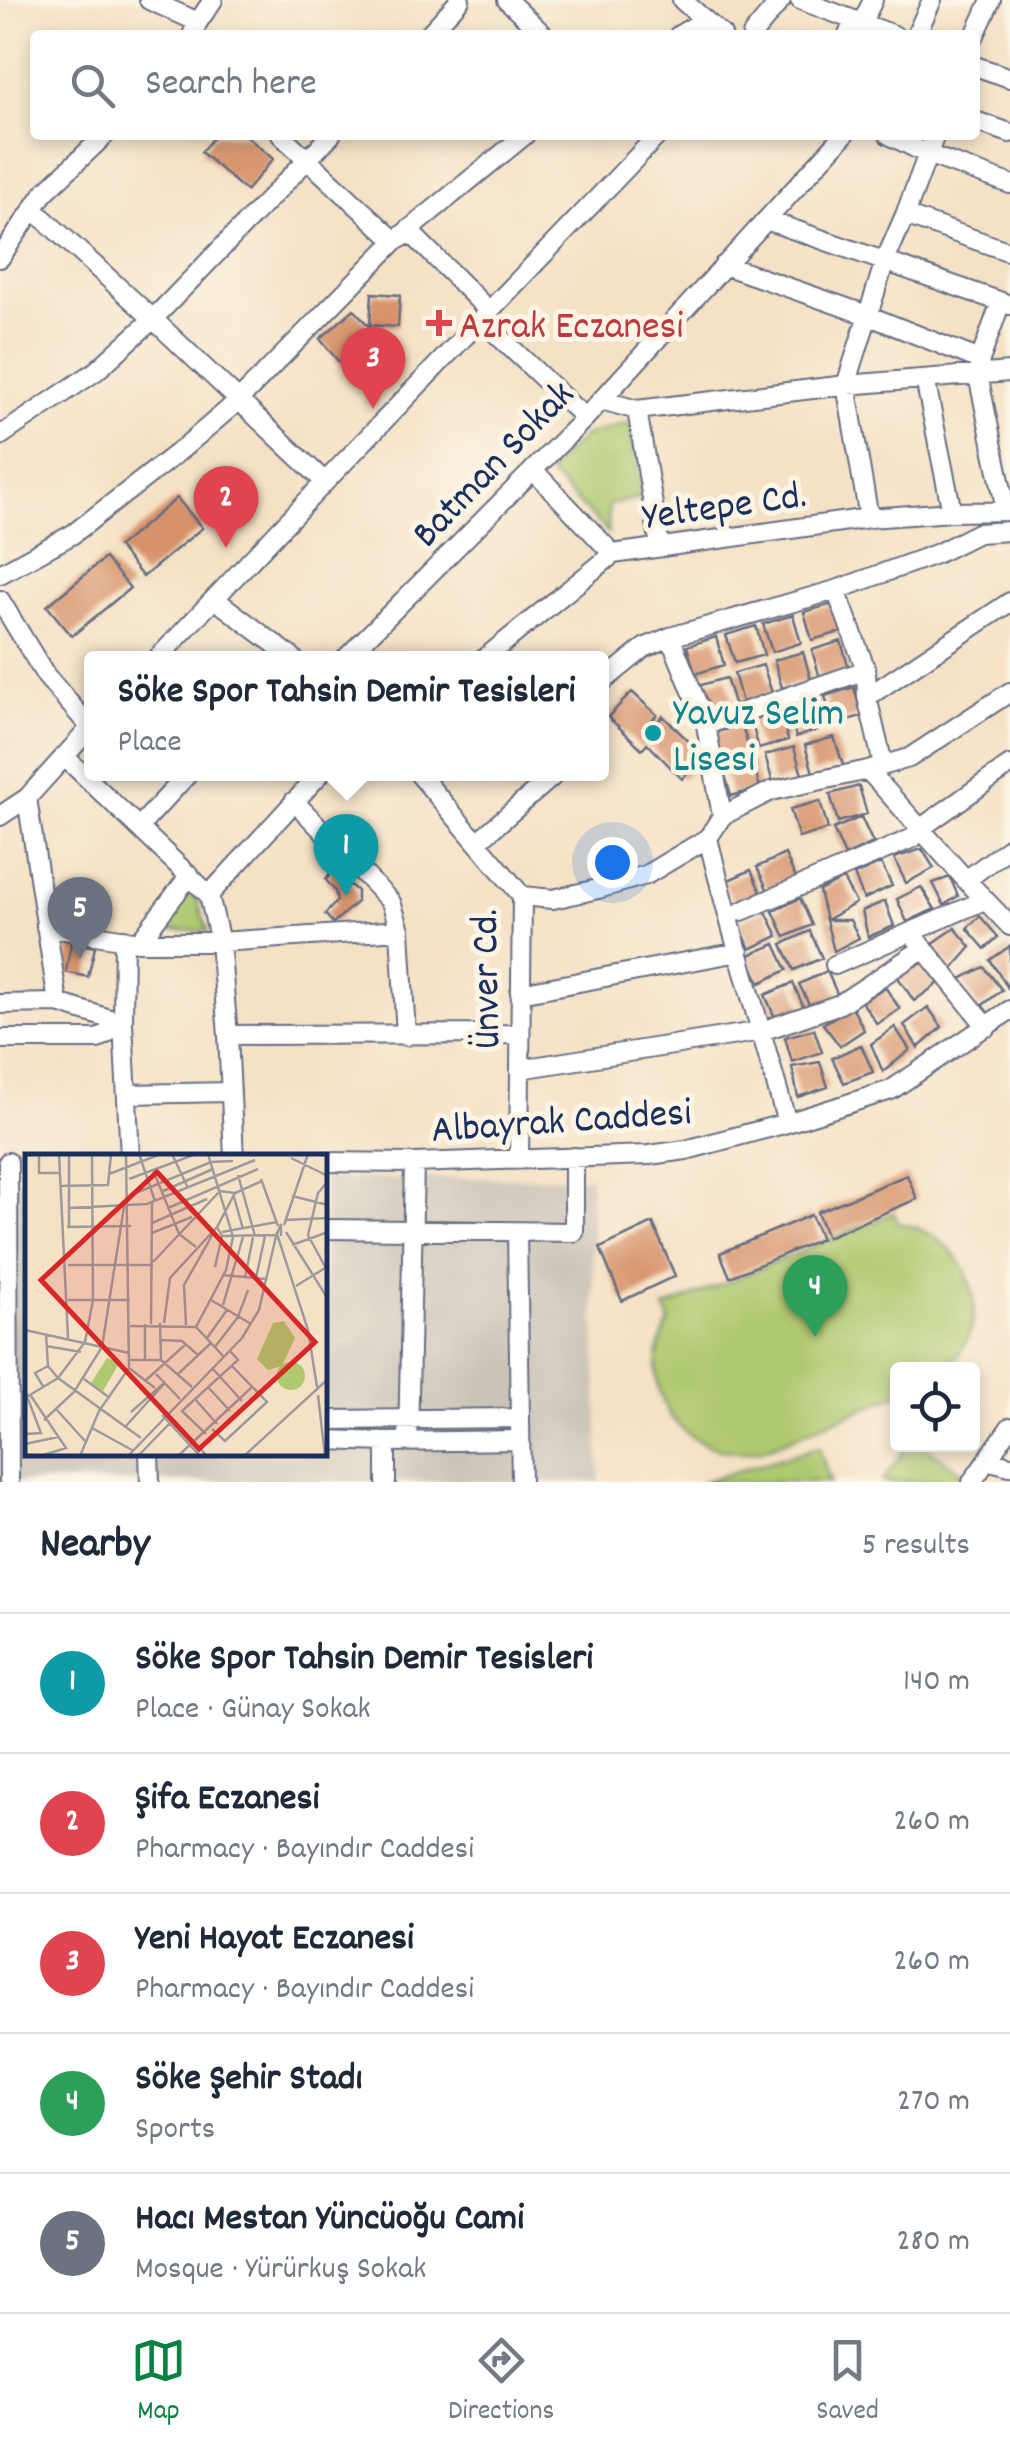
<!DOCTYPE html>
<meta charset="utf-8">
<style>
body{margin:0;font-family:Dekko,sans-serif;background:#f6f6f7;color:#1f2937}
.controls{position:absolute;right:30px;bottom:30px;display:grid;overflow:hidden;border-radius:10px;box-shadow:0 5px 15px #0003}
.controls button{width:90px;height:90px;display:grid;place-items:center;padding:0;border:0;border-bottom:2px solid #e0e1e3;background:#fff;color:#1f2937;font:50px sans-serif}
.you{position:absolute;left:612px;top:862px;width:35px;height:35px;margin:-25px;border:8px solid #fff;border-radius:50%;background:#1a73e8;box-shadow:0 0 0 15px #1a73e833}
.badge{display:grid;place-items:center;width:65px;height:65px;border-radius:50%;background:#0b8043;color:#fff;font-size:32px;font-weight:700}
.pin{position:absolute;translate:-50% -82px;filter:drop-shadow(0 2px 5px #0008)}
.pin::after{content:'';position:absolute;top:52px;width:35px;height:30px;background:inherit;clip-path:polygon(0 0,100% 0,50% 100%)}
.popup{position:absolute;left:84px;top:651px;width:525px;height:130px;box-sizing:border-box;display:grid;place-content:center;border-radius:10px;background:#fff;filter:drop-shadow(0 2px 8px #0005);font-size:32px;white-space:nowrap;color:#747a83}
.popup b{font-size:38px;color:#1f2937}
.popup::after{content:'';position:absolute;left:50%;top:100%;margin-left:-20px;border:20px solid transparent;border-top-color:#fff}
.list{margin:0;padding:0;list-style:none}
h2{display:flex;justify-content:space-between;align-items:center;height:130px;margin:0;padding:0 40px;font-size:42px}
h2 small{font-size:32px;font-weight:400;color:#747a83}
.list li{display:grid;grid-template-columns:65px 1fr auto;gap:30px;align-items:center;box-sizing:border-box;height:140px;padding:0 40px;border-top:2px solid #e0e1e3}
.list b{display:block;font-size:38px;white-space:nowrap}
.list p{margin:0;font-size:32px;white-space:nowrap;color:#747a83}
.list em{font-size:32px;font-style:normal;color:#747a83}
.icon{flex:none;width:55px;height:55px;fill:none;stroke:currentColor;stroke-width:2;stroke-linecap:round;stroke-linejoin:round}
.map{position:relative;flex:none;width:1010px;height:1482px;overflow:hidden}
.search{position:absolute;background:#fff;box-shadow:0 5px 15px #0003;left:30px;right:30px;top:30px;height:110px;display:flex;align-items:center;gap:25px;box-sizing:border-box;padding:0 35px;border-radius:10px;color:#747a83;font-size:38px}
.sheet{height:830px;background:#fff}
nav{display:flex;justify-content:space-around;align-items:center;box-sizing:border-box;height:140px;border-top:2px solid #e0e1e3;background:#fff;font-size:28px;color:#747a83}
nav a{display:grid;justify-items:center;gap:5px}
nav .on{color:#0b8043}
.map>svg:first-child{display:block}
</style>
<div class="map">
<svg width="1010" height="1482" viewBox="0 0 1010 1482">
<rect width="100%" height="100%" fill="#fcf5e5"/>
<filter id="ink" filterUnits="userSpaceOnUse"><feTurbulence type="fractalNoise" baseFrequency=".01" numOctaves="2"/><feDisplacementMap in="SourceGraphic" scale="20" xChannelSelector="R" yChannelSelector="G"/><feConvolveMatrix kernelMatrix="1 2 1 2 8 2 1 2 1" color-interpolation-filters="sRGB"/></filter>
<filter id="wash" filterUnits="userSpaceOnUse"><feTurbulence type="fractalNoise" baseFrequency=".0048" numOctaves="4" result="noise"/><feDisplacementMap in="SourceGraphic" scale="40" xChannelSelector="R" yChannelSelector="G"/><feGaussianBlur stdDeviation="2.25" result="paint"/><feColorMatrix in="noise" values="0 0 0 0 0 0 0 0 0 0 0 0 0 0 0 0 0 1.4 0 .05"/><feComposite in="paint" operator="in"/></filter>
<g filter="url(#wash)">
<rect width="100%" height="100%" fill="#f5e1c5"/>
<path fill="#cbc2b8" d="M590,1177L600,1482H0V1181H27L28,1454H325V1179Z"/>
<path fill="#afc96f" stroke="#657c66" stroke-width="2.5" d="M630,422L642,497L609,505L608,532L547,472L584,436Z
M187,893L195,894L208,931L159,930Z
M894,1213L898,1223C970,1235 1001,1318 945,1369L898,1370L897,1395L762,1450C684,1465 630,1390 670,1321L665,1308Z
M908,1445H922L962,1472L955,1482H882Z
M819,1447L830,1482H701Z"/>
<g id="blocks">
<path fill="#d7926a" d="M215,135H245L273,159L246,191L201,152Z
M372,293L400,295L398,327L370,325Z
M354,309L378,337L343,367L320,339Z
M177,498L202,528L143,577L118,547Z
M105,558L130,588L72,636L47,606Z
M833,604L841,632L812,640L804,612Z
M793,615L801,643L772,652L763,624Z
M756,626L764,655L735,663L726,635Z
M716,637L724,665L695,674L687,646Z
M841,641L849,669L820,678L812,650Z
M803,652L811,680L782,688L774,660Z
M763,665L772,693L742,702L734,673Z
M726,678L735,706L705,714L697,686Z
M854,687L862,716L833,724L825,696Z
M632,692L657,715L653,719L657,722L663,716L703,755L682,779L647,743L642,749L608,717Z
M817,700L825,728L796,737L788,709Z
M780,712L788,740L759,749L751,720Z
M742,725L750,753L721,761L713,733Z
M834,737L843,765L813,773L805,745Z
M794,747L802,775L773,783L765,755Z
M752,760L760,788L731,796L723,768Z
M859,786L867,814L838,822L830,794Z
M820,801L828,829L799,838L790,809Z
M861,817L873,843L845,856L833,829Z
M922,849L934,868L906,883L894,858Z
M785,854L797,881L769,893L757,867Z
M881,863L892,886L864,899L854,875Z
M333,870L357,891V902L333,923L325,914L337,901L335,891L326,880Z
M751,870L763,897L736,909L724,882Z
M950,877L958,896L944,905L933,883Z
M843,879L856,903L826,920L819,891Z
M921,887L935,909L907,922L897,899Z
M800,898L812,925L785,937L773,911Z
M885,901L894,926L868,937L862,911Z
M765,910L778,936L750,949L738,922Z
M980,916L998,937L985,949L967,928Z
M826,920H850L859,938L834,951Z
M955,928L971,947L952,969L932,944Z
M810,931L822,958L794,970L782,944Z
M71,942L95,947L88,977L66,972Z
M775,944L787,970L760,983L747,956Z
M1010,946V986L1008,988L990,960Z
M923,962L939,983L914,1001L897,976Z
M984,967L1002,990L979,1008L961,979Z
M827,971L839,998L812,1010L799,984Z
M793,983L805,1010L777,1022L765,995Z
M885,987L900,1009L877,1024L862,1002Z
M852,1007L864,1030L840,1046L823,1024Z
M928,1007L942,1027L918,1048L904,1025Z
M895,1027L910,1050L883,1072L871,1044Z
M814,1029L822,1052L792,1062L785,1037Z
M861,1045L873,1072L844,1083L832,1058Z
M820,1062L828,1087L798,1097L792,1067Z
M907,1175L917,1199L827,1237L817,1212Z
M811,1215L821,1239L730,1277L720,1253Z
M653,1223L675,1276L622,1301L600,1248Z"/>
</g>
</g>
<g filter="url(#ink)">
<use href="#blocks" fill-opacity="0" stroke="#676d82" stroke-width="2.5"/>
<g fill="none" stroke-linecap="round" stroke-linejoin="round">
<g stroke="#676d82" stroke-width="22">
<path id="minor" d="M149,0L198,22
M507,0L544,35
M682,0L722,35
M800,0L894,35
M192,35L198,22L213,0
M428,35L460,0
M679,35L705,20
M752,35L781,0
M848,35L852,25L862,23L873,0
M916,35L932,0
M975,35L991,0
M975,66L1010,78
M975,121L1010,133
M281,135L395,241L411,233L489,311L487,325L585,418
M889,135L927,154L1010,184
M34,210L153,319L325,482
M905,215L1010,252
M766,220L1010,305
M0,258L44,193L105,135
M724,265L867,315L980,360
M1001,302L980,360L978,375L1006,510
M925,379L952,512
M601,400L637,410L846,385L1010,372
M637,410L660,546
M0,436L96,371L153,319L331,135
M533,470L613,554
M869,518L846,385L885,261L905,215L935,135
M0,574L73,534L182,449L238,401L395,241L525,135
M836,590L866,670L867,697L883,764
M0,600L46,676L91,728
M216,600L293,658
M670,637L706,725L722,816
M158,658L325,482L658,135
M346,658L585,418L844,135
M485,658L613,554L869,518L952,512L1010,511
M601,683L644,648L670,637L836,590L936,554L978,533L1010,531
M867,697L1010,602
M706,725L866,670
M64,756L209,895L220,942L228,1035L234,1157
M868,770L966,880L1010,926
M419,774L522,896L519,1159
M27,798L58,1003
M294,801L391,902L400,930L406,1036
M0,816L27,798L91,727
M139,827L188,774
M708,838C731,934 761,1028 787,1123
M477,842L552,777L553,774
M966,880L1010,847
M209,895L320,774
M522,896L553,899L598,889L646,875L708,838L722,816L771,791L868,770L909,758L1010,692
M742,911L913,838L921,828L1010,765
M46,927L139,942H220L400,930
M124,939L123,1023L130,1157
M917,940L987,1027
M139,942L190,875
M835,965L985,900
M520,993L739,952
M0,1004L58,1003L123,1023
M228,1035L520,1034
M0,1039H98L123,1023
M520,1069L762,1031L840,1004L924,948
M127,1094L231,1092
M8,1162L9,1482
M325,1162L414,1163L649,1155L686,1150L787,1123L891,1090L1010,1010
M325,1229L574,1232V1157
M517,1232L521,1482
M325,1420L519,1418
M325,1440L386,1442L520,1440
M408,1442L414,1163
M149,1454L150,1482
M987,1460L1010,1466
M386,1482V1442
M972,1482L1010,1427"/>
</g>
<use href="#minor" stroke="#fff" stroke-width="18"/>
</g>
</g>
<path fill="#e0444e" stroke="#fcf5e5" stroke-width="4" d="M434 308h10v10h10v10h-10v10h-10v-10h-10v-10h10z"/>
<circle fill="#0f9aa8" stroke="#fcf5e5" stroke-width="4" cx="653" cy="733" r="10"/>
<g text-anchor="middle" stroke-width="10" stroke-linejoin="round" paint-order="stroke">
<g font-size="40" fill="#be3a42" stroke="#fcf5e5" text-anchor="start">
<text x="459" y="337">Azrak Eczanesi</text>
</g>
<g font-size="40" fill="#1b2f5e" stroke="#fcf5e5">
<text transform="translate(491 462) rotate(-46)" y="14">Batman Sokak</text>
<text transform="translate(724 503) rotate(-8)" y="14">Yeltepe Cd.</text>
<text transform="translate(483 979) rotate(-91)" y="14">Ünver Cd.</text>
<text transform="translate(561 1118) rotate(-4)" y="14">Albayrak Caddesi</text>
</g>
<g font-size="40" fill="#0d838f" stroke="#fcf5e5" text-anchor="start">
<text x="673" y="724">Yavuz Selim<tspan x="673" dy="46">Lisesi</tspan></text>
</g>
</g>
<g transform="translate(25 1154)">
<rect width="302" height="302" fill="#f5e1c5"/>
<path d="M259,167L270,184L257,212L243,216L232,205L248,169ZM82,204L95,208L78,237L66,229ZM252 222a14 14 0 1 1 28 0a14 14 0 1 1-28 0Z" fill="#afc96f"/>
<path fill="none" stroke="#9e9a9c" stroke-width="2.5" d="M14,0V19H35M34,0L43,184M44,0V73M114,0L130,47M147,0L163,34M266,4L303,22M128,16L154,80L171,93M84,20L136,0M213,21L230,82M104,25L171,0M236,25L253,72M303,27L293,39L283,81L303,118M35,32L83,31L86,0M136,38L188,15M106,41L186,8L208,7M267,42L303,51M209,43L218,75M44,54L122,50L230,6M143,54L233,15M163,54L186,77M260,66L303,64M127,69L182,45M259,71L283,0M42,73L106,72M192,73L197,82L251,81M197,78L252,68M261,78L303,145M127,79L167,63M256,82V70L252,80L283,176L292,233M267,91L303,78M128,108L195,37L210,39M43,111H128M190,113L197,82M198,121L241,125M220,124L228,83M231,124L240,82M271,132L300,114M43,146H105M186,146L226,170M198,151L218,83M135,169L136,206M139,169L145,124L192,73L210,39L237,27M120,170V206M126,170L127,48M161,171L159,131L189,78M105,172L171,173L199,203M171,173L201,116L208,83L183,0M0,176L104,199M21,180L23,212L33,224L116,284M182,184L202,156M135,186L157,187L173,201M21,192L56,198M190,193L213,163L223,136M104,206H136L167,233M104,214L130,234M188,215L217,247M131,220L155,245M153,220L186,189M59,225L85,244M120,227L161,190M183,233L205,257M19,234L10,219L23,212M0,237L16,279L0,280M293,241L300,302M6,242L41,294L15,302M0,244L33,224L60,188L68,146L67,0M170,245L192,270M31,255L60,287M106,258L138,230M141,258L182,302M137,261L175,302M19,266L49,238L77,193L99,53M100,273L139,230M67,274L107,296M187,275L200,287L242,248L207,212M181,280L157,257L213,206L205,197M0,290L33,283M55,302L74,257L104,214L101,0M103,302L217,184L234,156L252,78M113,302L145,269M153,302L227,233M219,302L303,225"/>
<path fill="#d62828" fill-opacity="0.15" stroke="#d62828" stroke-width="5" d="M132,18L290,188L174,295L16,126Z"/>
<rect width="302" height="302" fill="none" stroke="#1b2f5e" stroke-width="5"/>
</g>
</svg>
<div class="controls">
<button><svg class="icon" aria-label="locate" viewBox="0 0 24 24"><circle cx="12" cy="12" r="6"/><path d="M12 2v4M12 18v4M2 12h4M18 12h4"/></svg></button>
</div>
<div class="you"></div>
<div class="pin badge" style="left:346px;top:896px;background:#0f9aa8">1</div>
<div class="popup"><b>Söke Spor Tahsin Demir Tesisleri</b>Place</div>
<div class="pin badge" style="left:226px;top:548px;background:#e0444e">2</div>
<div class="pin badge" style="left:373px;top:409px;background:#e0444e">3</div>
<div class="pin badge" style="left:815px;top:1337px;background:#2e9e5b">4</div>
<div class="pin badge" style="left:80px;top:959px;background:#6b7280">5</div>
<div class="search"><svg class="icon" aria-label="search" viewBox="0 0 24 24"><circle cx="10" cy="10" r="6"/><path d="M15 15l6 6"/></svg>Search here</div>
</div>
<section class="sheet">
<h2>Nearby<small>5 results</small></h2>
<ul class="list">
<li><span class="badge" style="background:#0f9aa8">1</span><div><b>Söke Spor Tahsin Demir Tesisleri</b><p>Place · Günay Sokak</p></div><em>140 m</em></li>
<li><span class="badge" style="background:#e0444e">2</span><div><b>Şifa Eczanesi</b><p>Pharmacy · Bayındır Caddesi</p></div><em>260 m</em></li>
<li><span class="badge" style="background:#e0444e">3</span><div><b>Yeni Hayat Eczanesi</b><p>Pharmacy · Bayındır Caddesi</p></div><em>260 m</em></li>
<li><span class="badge" style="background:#2e9e5b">4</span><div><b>Söke Şehir Stadı</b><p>Sports</p></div><em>270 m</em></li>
<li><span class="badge" style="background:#6b7280">5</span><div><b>Hacı Mestan Yüncüoğu Cami</b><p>Mosque · Yürürkuş Sokak</p></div><em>280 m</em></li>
</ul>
</section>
<nav>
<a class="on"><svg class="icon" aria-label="map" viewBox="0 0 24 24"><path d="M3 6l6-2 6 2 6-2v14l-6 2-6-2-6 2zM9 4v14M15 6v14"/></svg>Map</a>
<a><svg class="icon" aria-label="directions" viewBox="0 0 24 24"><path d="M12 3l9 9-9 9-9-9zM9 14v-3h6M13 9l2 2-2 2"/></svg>Directions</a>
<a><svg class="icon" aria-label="saved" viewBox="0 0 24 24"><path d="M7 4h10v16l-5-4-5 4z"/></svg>Saved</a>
</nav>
